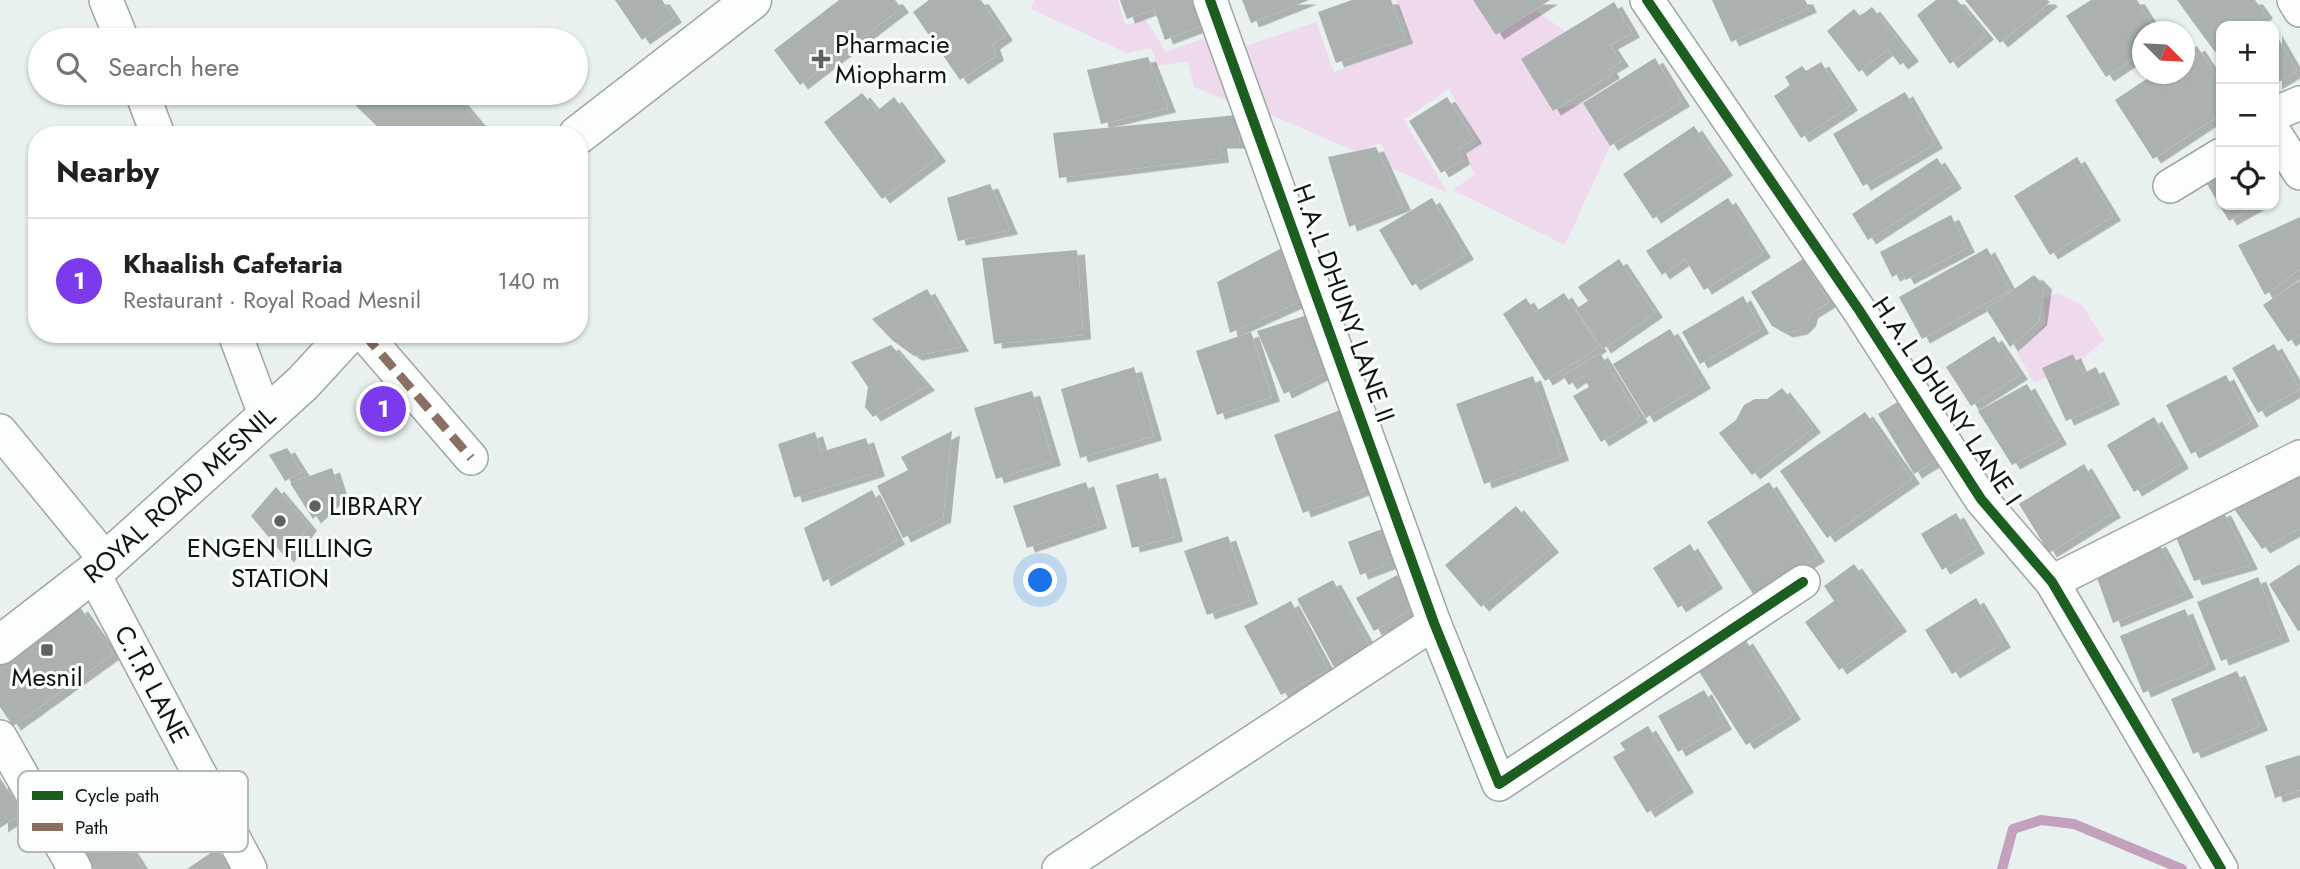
<!DOCTYPE html>
<meta charset="utf-8">
<style>
body{margin:0;font-family:Jost,sans-serif;background:#f2f2f2;color:#202124}
.controls{position:absolute;right:21px;top:21px;display:grid;overflow:hidden;border-radius:14px;box-shadow:0 2px 5px #0004}
.controls button{width:63px;height:63px;display:grid;place-items:center;padding:0;border:0;border-bottom:2px solid #e0e0e0;background:#fff;color:#202124;font:35px sans-serif}
.compass{position:absolute;left:2132px;top:21px;width:63px;height:63px;border-radius:50%;background:#fff;box-shadow:0 2px 5px #0004;rotate:114deg}
.you{position:absolute;left:1041px;top:581px;width:24px;height:24px;margin:-18px;border:5px solid #fff;border-radius:50%;background:#1a73e8;box-shadow:0 0 0 10px #1a73e833}
.badge{display:grid;place-items:center;width:46px;height:46px;border-radius:50%;background:#7c3aed;color:#fff;font-size:23px;font-weight:700}
.pin{position:absolute;translate:-50% -50%;border:4px solid #fff;box-shadow:0 2px 7px #0006}
.list{margin:0;padding:0;list-style:none}
h2{display:flex;justify-content:space-between;align-items:center;height:91px;margin:0;padding:0 28px;font-size:30px}
h2 small{font-size:23px;font-weight:400;color:#757577}
.list li{display:grid;grid-template-columns:46px 1fr auto;gap:21px;align-items:center;box-sizing:border-box;height:126px;padding:0 28px;border-top:2px solid #e0e0e0}
.list b{display:block;font-size:26px;white-space:nowrap}
.list p{margin:0;font-size:23px;white-space:nowrap;color:#757577}
.list em{font-size:23px;font-style:normal;color:#757577}
.icon{flex:none;width:38px;height:38px;fill:none;stroke:currentColor;stroke-width:2;stroke-linecap:round;stroke-linejoin:round}
.map{position:relative;flex:none;width:2300px;height:869px;overflow:hidden}
.search{position:absolute;background:#fff;box-shadow:0 2px 5px #0004;left:28px;top:28px;width:560px;height:77px;display:flex;align-items:center;gap:18px;box-sizing:border-box;padding:0 24px;border-radius:38px;color:#757577;font-size:26px}
.panel{position:absolute;background:#fff;box-shadow:0 2px 5px #0004;left:28px;top:126px;width:560px;height:217px;border-radius:28px}
.map>svg:first-child{display:block}
</style>
<div class="map">
<svg width="2300" height="869" viewBox="0 0 2300 869">
<defs>
<filter id="shadow"><feDropShadow dx="8" dy="4.5" stdDeviation="0" flood-color="#0004"/></filter>
</defs>
<rect width="100%" height="100%" fill="#e8f1ef"/>
<path fill="#efd9ec" d="M1035,0H1118L1125,25L1145,19L1166,52L1216,34L1242,107L1194,87L1188,61L1157,66L1151,48L1127,53L1031,9Z
M1396,0H1473L1496,35L1535,10L1566,32L1553,110L1583,103L1610,146L1565,245L1453,190L1475,174L1464,154L1479,143L1449,89L1404,120L1448,193L1391,168L1381,143L1356,152L1265,112L1242,47L1316,22L1334,72L1412,43Z
M2058,293L2082,305L2104,340L2079,362L2034,383L2017,352L2045,324L2044,299Z"/>
<g fill="none" stroke-linecap="round" stroke-linejoin="round">
<path stroke="#c3a0bc" stroke-width="10" d="M2002,869L2013,829L2041,820L2074,824L2182,869"/>
</g>
<path fill="#aab1b0" filter="url(#shadow)" d="M615,0H662L674,18L642,40Z
M839,0H895L901,8L800,85L774,50Z
M929,0H981L1005,36L992,45L996,56L960,80L913,12Z
M1120,0H1192L1202,26L1165,40L1154,9L1127,19Z
M1242,0H1309L1251,23Z
M1352,0H1391L1405,39L1336,63L1318,12Z
M1473,0H1550L1496,35Z
M1712,0H1805L1809,8L1731,42Z
M1936,0H1957L1986,35L1950,64L1917,15Z
M1965,0H2047L2050,2L2000,43Z
M2091,0H2137L2157,32H2142V53L2106,77L2066,16Z
M2177,0H2255L2265,14L2249,26H2221V47L2215,52Z
M1614,2L1632,33L1610,45L1621,62L1609,69L1612,74L1553,111L1521,59Z
M1872,7L1911,57L1900,65L1888,49L1859,72L1827,31L1854,9L1860,16Z
M425,30L427,40H358V39Z
M2274,31L2297,71L2274,85Z
M2197,46L2221,83V114L2153,159L2115,100L2154,74H2184V54Z
M1148,57L1168,108L1101,124L1087,70Z
M1655,58L1682,102L1610,146L1583,103Z
M1821,62L1850,106L1801,138L1774,96L1790,85L1785,77L1802,66L1806,71Z
M1905,92L1935,144L1863,186L1833,134Z
M353,93H454L480,124L459,135H386L355,105Z
M862,93L877,111L894,97L938,157L882,199L824,122Z
M1447,97L1474,139L1458,149L1462,160L1441,173L1409,121Z
M1237,115L1240,144H1219L1221,158L1059,178L1053,133Z
M1694,126L1725,171L1653,219L1623,174Z
M1376,147L1403,206L1349,227L1328,157Z
M2077,157L2113,216L2050,255L2014,196Z
M1937,158L1954,184L1868,240L1852,214Z
M2221,162V205H2257L2229,221L2201,174Z
M990,184L1010,230L958,241L947,198Z
M1432,198L1466,255L1412,286L1379,230Z
M1728,198L1763,253L1704,290L1685,259L1662,275L1646,251Z
M1951,215L1967,248L1906,280L1902,272L1892,277L1880,252Z
M2300,217V269L2265,295L2238,245Z
M1286,246L1308,298L1230,333L1217,282Z
M1987,248L2010,290L1922,339L1899,297Z
M1077,250L1083,335L994,344L982,258Z
M1619,259L1655,313L1603,349L1576,309L1588,301L1578,287Z
M1803,259L1829,302L1810,314L1808,322L1800,330L1785,333L1772,326L1751,292Z
M2034,275L2044,285L2039,321L2010,347L1986,309Z
M2300,280V334L2288,342L2263,305Z
M927,289L961,347L914,356L892,340L872,319Z
M1564,293L1599,347L1545,381L1503,314L1526,298L1535,312Z
M1743,296L1761,329L1700,364L1682,332Z
M1311,314L1332,370L1284,394L1257,331Z
M1670,329L1703,384L1646,418L1613,364Z
M1251,332L1272,397L1217,415L1196,351Z
M1994,336L2020,375L1971,406L1946,367Z
M2274,344L2300,389L2258,413L2232,368Z
M891,345L927,386L873,417L865,407L868,387L851,362Z
M1600,353L1640,418L1601,442L1573,396L1589,387L1582,376L1569,385L1563,376Z
M2073,354L2082,374L2096,367L2112,400L2066,421L2042,368Z
M1134,367L1154,436L1080,458L1061,389Z
M2226,375L2251,422L2191,454L2166,405Z
M1533,376L1561,456L1484,484L1456,404Z
M2027,384L2059,440L2012,465L1978,411Z
M1782,388L1813,428L1752,475L1719,433L1736,420L1744,405L1755,399H1767Z
M1032,391L1053,461L996,479L974,408Z
M1904,398L1940,458L1914,474L1878,414Z
M1346,408L1375,486L1303,513L1274,435Z
M1865,412L1912,479L1827,538L1780,471Z
M2154,417L2181,464L2134,492L2107,445Z
M952,431L943,518L903,538L877,486L908,470L901,457Z
M815,432L821,452L866,438L877,472L794,498L778,444Z
M287,448L302,472L285,481L269,455Z
M2084,464L2113,513L2049,553L2019,504Z
M332,468L340,493L313,519L290,483Z
M1158,473L1175,537L1132,548L1116,485Z
M2300,474V528L2262,549L2230,503Z
M1086,482L1099,524L1027,548L1013,506Z
M1769,482L1817,557L1755,597L1707,522Z
M276,487L309,526L286,558L251,516Z
M872,490L897,540L823,582L804,528Z
M1516,506L1551,548L1481,607L1445,565Z
M2223,511L2250,565L2194,581L2174,532Z
M1956,513L1977,549L1942,570L1921,534Z
M1382,529L1395,562L1360,575L1348,542Z
M1228,536L1250,600L1207,615L1184,551Z
M2158,542L2186,593L2113,623L2095,572Z
M1690,544L1715,584L1678,608L1653,568Z
M1854,564L1899,627L1839,670L1805,622L1834,601L1824,586Z
M2300,564V630L2298,631L2269,584Z
M1397,575L1415,607L1374,631L1356,598Z
M2258,577L2282,637L2221,661L2197,602Z
M1333,580L1370,647L1334,667L1297,599Z
M1976,598L2003,643L1952,674L1925,630Z
M1291,601L1328,670L1281,695L1244,626Z
M80,607L113,654L13,726L0,707V665Z
M2185,609L2208,665L2143,693L2120,636Z
M1745,639L1793,715L1746,745L1698,670Z
M2237,671L2260,726L2193,754L2171,699Z
M1704,690L1724,725L1678,752L1658,716Z
M1648,726L1686,788L1647,813L1613,757L1625,750L1620,743Z
M2300,755V790L2275,798L2265,766Z
M0,778L23,813L0,828Z
M110,818L143,869H91L77,836Z
M218,848L228,869H187Z"/>
<g fill="none" stroke-linecap="round" stroke-linejoin="round">
<g stroke="#9fa6a4" stroke-width="36">
<g id="street">
<path d="M106,0L122,40"/>
<path d="M1210,0L1434,623L1499,784L1803,582"/>
<path d="M1647,0L1859,310L1981,499L2052,582L2221,869"/>
<path d="M2294,0L2300,10"/>
<path d="M142,93L158,135"/>
<path d="M2274,114L2300,103"/>
<path d="M2274,132L2300,173"/>
<path d="M2170,186L2221,155"/>
<path d="M235,334L266,417"/>
<path d="M364,334L471,458"/>
<path d="M0,431L106,560"/>
<path id="s1" d="M93,573L250,869"/>
<path d="M2052,582L2300,457"/>
<path d="M0,737L75,869"/>
<path d="M1059,869L1434,623"/>
</g>
</g>
<g stroke="#9fa6a4" stroke-width="41">
<g id="primary">
<path d="M578,135L752,0"/>
<path id="s2" d="M0,645L93,573L303,383L348,334"/>
</g>
</g>
<use href="#street" stroke="#fcfdfd" stroke-width="33"/>
<use href="#primary" stroke="#fcfdfd" stroke-width="38"/>
<path stroke="#8d6e63" stroke-width="9" stroke-dasharray="18 9" stroke-linecap="butt" d="M364,334L471,458"/>
<g stroke="#fbfefd" stroke-width="15">
<path id="cycleway" d="M1210,0L1434,623L1499,784L1803,582
M1647,0L1859,310L1981,499L2052,582L2221,869"/>
</g>
<use href="#cycleway" stroke="#1b5e20" stroke-width="10"/>
</g>
<g fill="#5c6361" stroke="#fbfefd" stroke-width="2.5">
<path d="M817.5 48.5h7v7h7v7h-7v7h-7v-7h-7v-7h7z"/>
<circle cx="315" cy="506" r="7"/>
<circle cx="280" cy="521" r="7"/>
<rect x="40" y="643" width="14" height="14" rx="3.5"/>
</g>
<g text-anchor="middle" stroke-width="6" stroke-linejoin="round" paint-order="stroke">
<g font-size="26" fill="#101614" stroke="#fbfefd" text-anchor="start">
<text x="835" y="53">Pharmacie<tspan x="835" dy="30">Miopharm</tspan></text>
<text x="329" y="515">LIBRARY</text>
<text x="280" y="557" text-anchor="middle">ENGEN FILLING<tspan x="280" dy="30">STATION</tspan></text>
<text x="47" y="686" text-anchor="middle">Mesnil</text>
</g>
<g font-size="26" fill="#101614" stroke="#fbfefd">
<text transform="translate(1344 303) rotate(70)" y="9">H.A.L DHUNY LANE II</text>
<text transform="translate(1947 401) rotate(56)" y="9">H.A.L DHUNY LANE I</text>
<text dy="9" stroke="none"><textPath href="#s2" startOffset="234">ROYAL ROAD MESNIL</textPath></text>
<text dy="9" stroke="none"><textPath href="#s1" startOffset="126">C.T.R LANE</textPath></text>
</g>
</g>
<rect x="18" y="771" width="230" height="81" rx="10" fill="#fbfefd" stroke="#b4b8b7" stroke-width="2"/>
<rect x="32" y="791" width="31" height="9" fill="#1b5e20"/>
<rect x="32" y="823" width="31" height="8" fill="#8d6e63"/>
<g font-size="19" fill="#101614">
<text x="75" y="802">Cycle path</text>
<text x="75" y="834">Path</text>
</g>
</svg>
<div class="controls">
<button>+</button>
<button>−</button>
<button><svg class="icon" aria-label="locate" viewBox="0 0 24 24"><circle cx="12" cy="12" r="6"/><path d="M12 2v4M12 18v4M2 12h4M18 12h4"/></svg></button>
</div>
<svg class="compass" viewBox="-18 -18 36 36"><path d="M0-13l5 13h-10z" fill="#e53935"/><path d="M0 13l5-13h-10z" fill="#757577"/></svg>
<div class="you"></div>
<div class="pin badge" style="left:383px;top:409px">1</div>
<div class="search"><svg class="icon" aria-label="search" viewBox="0 0 24 24"><circle cx="10" cy="10" r="6"/><path d="M15 15l6 6"/></svg>Search here</div>
<section class="panel">
<h2>Nearby<small></small></h2>
<ul class="list">
<li><span class="badge">1</span><div><b>Khaalish Cafetaria</b><p>Restaurant · Royal Road Mesnil</p></div><em>140 m</em></li>
</ul>
</section>
</div>
